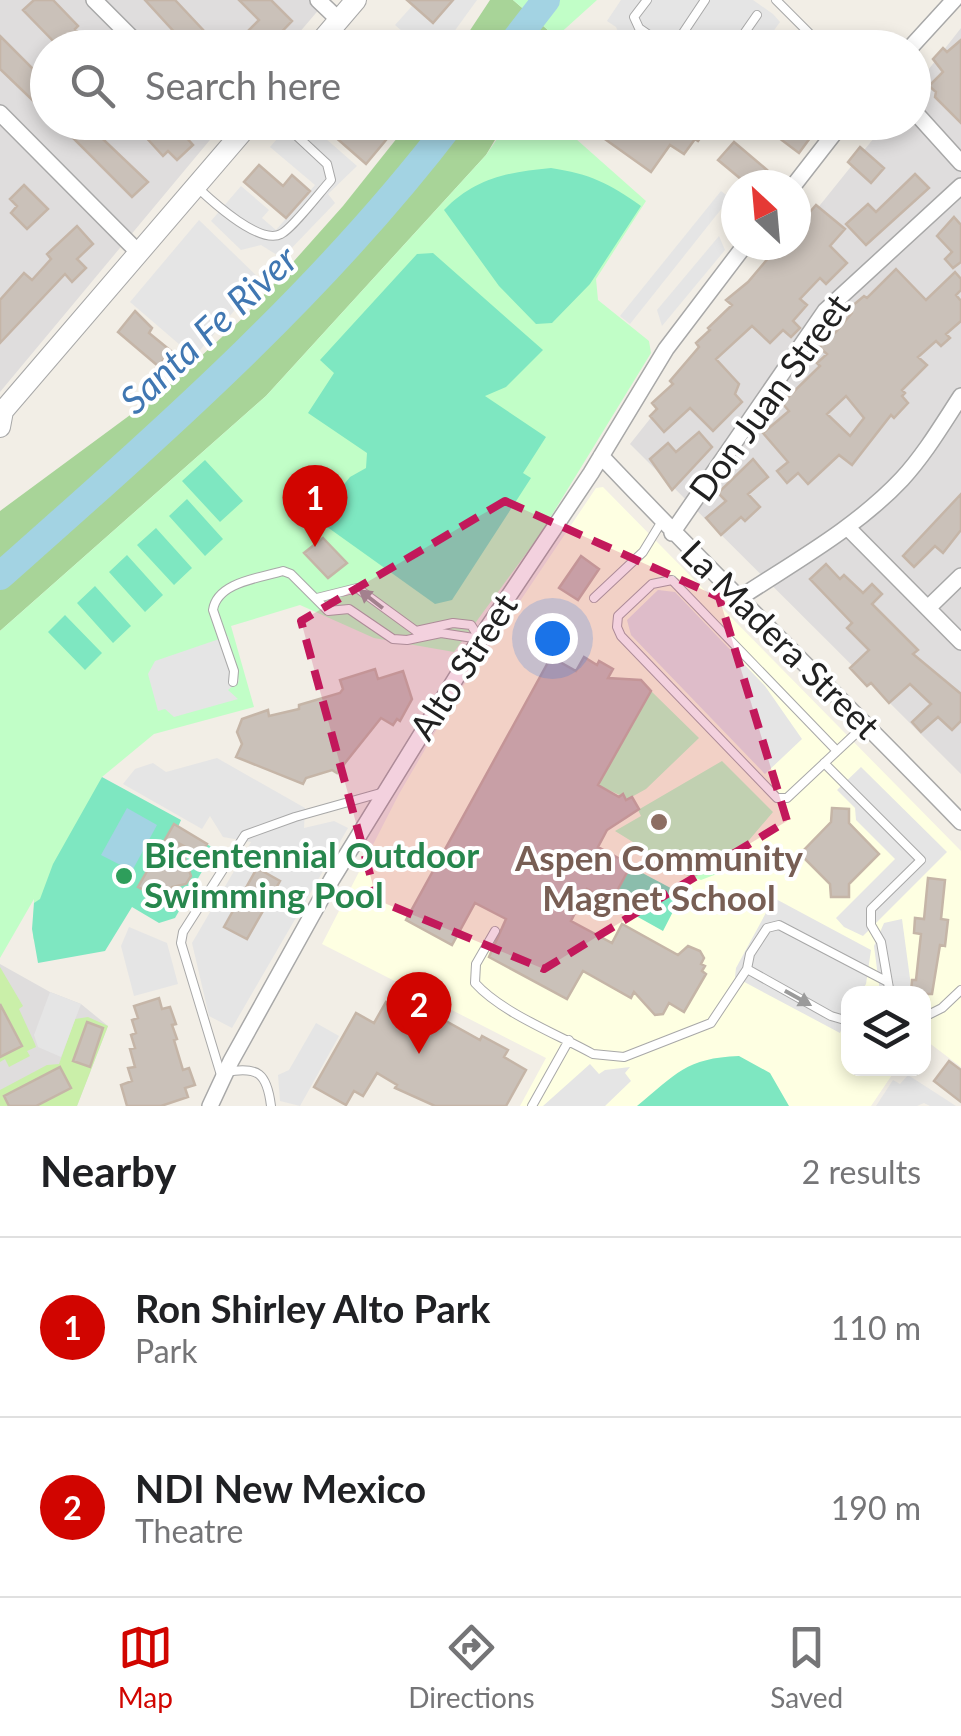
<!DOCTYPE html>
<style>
body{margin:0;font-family:Lato,sans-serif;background:#f6f6f6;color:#202124}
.controls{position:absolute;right:30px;bottom:30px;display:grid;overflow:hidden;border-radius:20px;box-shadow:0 5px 15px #0003}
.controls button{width:90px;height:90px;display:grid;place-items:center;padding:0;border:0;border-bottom:2px solid #e0e0e0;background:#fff;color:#202124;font:50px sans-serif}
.compass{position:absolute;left:721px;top:170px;width:90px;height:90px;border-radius:50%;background:#fff;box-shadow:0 5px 15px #0003;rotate:334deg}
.you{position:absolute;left:552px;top:638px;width:35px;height:35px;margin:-25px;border:8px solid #fff;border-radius:50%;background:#1a73e8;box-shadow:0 0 0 15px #1a73e833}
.badge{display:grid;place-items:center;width:65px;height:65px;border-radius:50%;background:#d10500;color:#fff;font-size:32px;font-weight:700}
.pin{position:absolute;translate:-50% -82px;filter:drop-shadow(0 2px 5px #0008)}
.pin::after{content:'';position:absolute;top:52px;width:35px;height:30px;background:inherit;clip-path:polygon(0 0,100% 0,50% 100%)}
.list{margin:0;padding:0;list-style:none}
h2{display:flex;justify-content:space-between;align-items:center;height:130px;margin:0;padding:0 40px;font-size:42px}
h2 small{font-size:32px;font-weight:400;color:#757577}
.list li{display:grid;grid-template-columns:65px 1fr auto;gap:30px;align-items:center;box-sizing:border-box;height:180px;padding:0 40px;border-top:2px solid #e0e0e0}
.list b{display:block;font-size:38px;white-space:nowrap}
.list p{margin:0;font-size:32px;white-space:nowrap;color:#757577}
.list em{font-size:32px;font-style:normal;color:#757577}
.icon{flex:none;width:55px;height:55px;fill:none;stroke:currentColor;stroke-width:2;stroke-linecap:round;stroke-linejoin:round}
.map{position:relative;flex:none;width:961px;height:1106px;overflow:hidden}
.search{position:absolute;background:#fff;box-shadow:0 5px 15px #0003;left:30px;right:30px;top:30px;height:110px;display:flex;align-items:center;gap:25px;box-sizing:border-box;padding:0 35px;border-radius:55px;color:#757577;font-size:38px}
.sheet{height:490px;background:#fff}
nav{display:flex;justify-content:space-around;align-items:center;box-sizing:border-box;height:140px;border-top:2px solid #e0e0e0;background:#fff;font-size:28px;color:#757577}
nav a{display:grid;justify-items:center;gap:5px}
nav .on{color:#d10500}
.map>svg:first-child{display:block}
</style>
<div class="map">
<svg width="961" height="1106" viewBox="0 0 961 1106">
<rect width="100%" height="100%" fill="#f2eee6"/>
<path fill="#dfdddd" d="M0,0H327L287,47L48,48V122L224,123L0,392Z
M961,28V774L630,444L788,245H796V235L886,123L914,122V88Z
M0,964L50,992L81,1004L108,1026L77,1106H0Z"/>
<path fill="#feffe2" d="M603,487L961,851V1067L924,1039V994H848V1068L896,1069L871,1106H520L546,1058L322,944L399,794L455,698L596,488Z"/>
<path fill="#caefa9" d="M0,967L23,1006L19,1009L35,1044L36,1047L27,1051L30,1056L9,1067L5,1059L0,1062V1051L3,1055L22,1045L0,1003Z
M88,1017L108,1026L77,1106H0V1090L47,1065L59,1064L75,1019Z"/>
<path fill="#a8d498" d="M490,0H513L556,37L550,47H459Z
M409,123H505L486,155L266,396L0,631V511L164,390L245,316L343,206Z"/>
<path fill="#c1fec7" d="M513,0H597L556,37Z
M508,123H558L646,201L596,279L598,300L649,341L651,353L539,536L454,652L374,638L300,605L231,626L254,707L154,734L102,777L33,940L34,899L0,958V631L266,396L486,155Z
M651,691L699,738L646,789L628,799L598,785Z
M722,761L773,812L722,872L701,880L688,876L615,831L641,816L638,810Z"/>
<path fill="#7ee7c1" d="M551,168C590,174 609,183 641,206L590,284L552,323L536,324L499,286L444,210C475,178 508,172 551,168Z
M433,253L543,350L506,387L485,396L546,437L523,473L531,478L452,600L435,604L316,519L350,477L366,468L367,453L308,413L334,373L320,360L417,254Z
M205,460L243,501L220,522L182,481Z
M187,499L223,539L205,556L169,516Z
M156,528L192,568L174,585L137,545Z
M127,555L163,595L145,612L109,572Z
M95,586L131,626L113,643L77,603Z
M65,615L102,653L85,670L48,632Z
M102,777L181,820L178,827L215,849L175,918L159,923L132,907L105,951L38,963L32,929L34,903L40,899L53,864Z
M631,867L682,894L663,931L611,902Z
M739,1056L770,1073L789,1106H637C676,1074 686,1058 739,1056Z"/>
<path fill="#e5e5e5" d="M453,0H477L443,47H420L395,25L413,5L433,22Z
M621,0H753L773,14L780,22L762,47L648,48L622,42L616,27L607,21Z
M291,123H324L317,131L357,166L328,194L335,203L284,256L277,255L261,245L241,250L211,221L241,186L269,210L262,218L276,230L315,185L270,147Z
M721,191L730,198L630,324L620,316Z
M199,220L261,280L194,357L130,302Z
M719,236L725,250L662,326L657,310Z
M658,590L675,592L765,686L802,739L765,774L631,635L627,620Z
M228,636L239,681L228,690L238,699L174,717L165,709L158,711L148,674L155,661Z
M217,758L305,808L304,828L334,821L348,828L232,1028L209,1016L192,943L251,842L223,837L210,816L202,829L123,784L135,769L153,763L166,772Z
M861,767L947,852L863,936L844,927L836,918L895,859L856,820L855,808L837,790Z
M774,898L871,950L866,984L860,993L848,994V1012L840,1033L735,977L736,968Z
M902,919L911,986L880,992L874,946L884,923Z
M129,927L167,943L178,984L134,996L121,946Z
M50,992L81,1004L61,1057L38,1047L34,1035Z
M316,1023L339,1036L300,1106L280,1101L278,1075L289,1070Z
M590,1064L599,1074L605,1070L630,1067L625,1073L631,1081L605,1106H543Z
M908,1075L956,1106H930L924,1103L917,1106H876L893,1080L900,1084Z"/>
<path fill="#a3d3e3" d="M127,808L157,825L132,871L101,855Z"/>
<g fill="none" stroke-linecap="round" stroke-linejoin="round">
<path stroke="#a3d3e3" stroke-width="28" d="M509,48L546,0
M0,576C160,434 322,293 452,122"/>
</g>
<path fill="#cac1b9" stroke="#c5b5a7" stroke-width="2.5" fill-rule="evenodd" d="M34,0H53L78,26L75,29L93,48H60L23,10Z
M145,0H175L220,48H189Z
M239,0H271L292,21L266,48H253L242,37L259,20Z
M407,0H453L433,23Z
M0,36L48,84V115L0,69Z
M961,40V123L935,97L936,92L929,86L943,72L933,59L943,48L947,52Z
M72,122H85L148,182L132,197L65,130Z
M132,122H172L193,145L177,160L168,151L163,156Z
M318,122H401L366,164Z
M581,122H712L698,141L695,139L684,154L670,145L651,172Z
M790,122H798L813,134L799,153L779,138Z
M734,142L767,170L754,185H748L718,160Z
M860,147L884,168L871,183L848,162Z
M259,165L283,186L292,175L310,191L286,218L244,182Z
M915,174L929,188L866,245L846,224L868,204L876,212Z
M24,185L48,209L27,229L11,213L17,206L10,199Z
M816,205L845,229L830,246L847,263L826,284L820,278L800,299L807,305L793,321L800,328L791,337L783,330L770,343L752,326L716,359L739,384L735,394L742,402L713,431L690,408L664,432L650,416L657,409L652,403L673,384L670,381L699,347L696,343L710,330L708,328L732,305L726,300L748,282L770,256L772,258L784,245H796V228Z
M954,217L961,225V262L953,268L945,259L952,252L937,236Z
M77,226L93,244L77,259L86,268L72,282L65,274L0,343V300L24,273L32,280L51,259L47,254Z
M896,269L926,300L955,272L961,279V290L956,295L961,301V321L946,334L950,338L941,346L936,341L918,357L927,365L902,390L905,393L902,396L908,403L894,418L891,415L852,465L839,455L808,484L798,473L787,483L777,471L788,462L763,433L789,411L782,403L820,366L817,363L827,354L820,348L823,340L835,333L852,313L851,307L864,296L867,298ZM846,396L864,418L850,436L827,414Z
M135,311L152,328L149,333L171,351L158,366L118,332Z
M699,432L712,447L672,490L650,459L668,443L676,452Z
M753,459L768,477L748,494L760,507L745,521L741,517L721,535L706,518L726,501L718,493Z
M961,494V530L943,553L935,546L914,567L903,556Z
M323,538L347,563L328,578L304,553Z
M581,556L599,569L578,600L559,588Z
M826,564L840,579L844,575L863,593L872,584L882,594L872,604L918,650L913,654L961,694V721L952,730L938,717L921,732L912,722L931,704L910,684L889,703L871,683L867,686L850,668L869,650L847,628L852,623L810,579Z
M551,657L576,671L584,657L597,665L599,661L613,669L608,678L641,680L651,691L598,785L619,797L623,794L626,800L632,797L639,809L607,830L598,847L631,865L611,902L587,889L571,921L612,943L622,924L678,955L688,946L700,951L704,958L701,964L705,966L702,971L706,974L684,1012L669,1003L663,1014L655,1015L634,992L631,998L583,971L567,999L489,957L506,919L475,903L452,945L406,920Z
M375,669L378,679L403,671L412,699L400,721L397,719L393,725L381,718L337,773L332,770L306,778L303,784L236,757L242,744L237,732L242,719L268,710L269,716L299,709V705L340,693L343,689L340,680Z
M832,808L849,809V823L879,854L849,884V897H831L830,884L800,854L831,822Z
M174,824L207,844L200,855L180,844L191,876L186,884L172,887L164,901L138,887Z
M257,868L280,881L247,939L224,927Z
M928,878L945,880L941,919L948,920L945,946L940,945L932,994H911L912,980H916L921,934L914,933L915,918L924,919Z
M159,998L162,1009L170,1007L176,1024L172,1025L177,1039L174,1040L183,1070L189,1068L195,1085L185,1088L188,1097L161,1106H127L121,1085L132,1081L128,1068L135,1067L130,1049L135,1048L131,1035L136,1033L132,1020L138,1018L134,1006Z
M408,1000L480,1040L482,1036L508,1050L504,1057L526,1070L506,1106H435L395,1088L397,1085L377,1073L363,1096L354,1091L346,1105L314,1087L356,1013L374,1023L386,1002L402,1011Z
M0,1004L22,1046L0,1057Z
M87,1022L103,1028L90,1067L73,1061Z
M949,1061L961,1070V1102L934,1081Z
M60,1067L71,1088L36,1106H9L4,1096Z"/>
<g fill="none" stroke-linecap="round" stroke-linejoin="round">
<g stroke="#a8a8a8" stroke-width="10">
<path id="service" d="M647,0L634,17L639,28L668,48
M776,0L815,39L845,48
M673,48L705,0
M734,48L757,15
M199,189C214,203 260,245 281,234C292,229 321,191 331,180L327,164L284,124
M317,598L357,588L416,631L453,623L471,625L480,639
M594,598L643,552L662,521
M233,682L234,671L213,610C217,582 260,578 283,571L291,574L328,611L349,609L393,639L407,640L441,633L480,639
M837,751L672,580L652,584L618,616L617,627L621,636L777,798H787L866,724
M824,763L921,860L871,909V925L881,942L890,994
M495,931L476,964L475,983C502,1013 557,1034 593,1054L624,1057L711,1023L747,969
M924,1017L942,1008L961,990
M848,1021L831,1016L747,969L750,954L767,928L779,925L886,981
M226,1072C258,1066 267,1073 271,1106
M221,1075L181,943L183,932L245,835L295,817L384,792
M532,1106L569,1040"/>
</g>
<g stroke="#a8a8a8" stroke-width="18">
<path id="minor" d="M94,0L142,48
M318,0L339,20
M910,48L954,0
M914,111L961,163
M0,113L139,253
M216,122L235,141
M794,185L843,122
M601,456C719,581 842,699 961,822
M847,527L961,642
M672,533L825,311L961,186
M738,599C794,562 856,528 902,479C925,454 942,425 961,396
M928,608L961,576
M210,1106L231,1061L332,879L480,639L591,473L666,349L745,245"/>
</g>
<g stroke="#a8a8a8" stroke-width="22">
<path id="tertiary" d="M315,48L356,0
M0,427L3,411L251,122"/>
</g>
<use href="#service" stroke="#fff" stroke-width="8"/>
<use href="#minor" stroke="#fff" stroke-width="15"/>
<use href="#tertiary" stroke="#fff" stroke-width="20"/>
</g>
<defs><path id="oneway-solid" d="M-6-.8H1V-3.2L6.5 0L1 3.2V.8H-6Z" transform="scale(2.5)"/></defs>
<g fill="#9b9b9b">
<use href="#oneway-solid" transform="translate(371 599) rotate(-142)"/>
<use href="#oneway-solid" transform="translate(798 998) rotate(29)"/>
</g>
<path fill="#c2185b" fill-opacity="0.2" stroke="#c2185b" stroke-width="8" stroke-dasharray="20 12" stroke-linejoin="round" d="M505,501L719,597L787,821L544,969L377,900L301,621Z"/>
<circle fill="#8d6e63" stroke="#fff" stroke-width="4" cx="659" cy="822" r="10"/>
<circle fill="#2e9e5b" stroke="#fff" stroke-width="4" cx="124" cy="876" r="10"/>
<g text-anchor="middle" stroke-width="8" stroke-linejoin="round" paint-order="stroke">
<g font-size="35" fill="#212121" stroke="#fff">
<text transform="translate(770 398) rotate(-54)" y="12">Don Juan Street</text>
<text transform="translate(780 640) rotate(45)" y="12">La Madera Street</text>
<text transform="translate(464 667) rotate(-57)" y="12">Alto Street</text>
</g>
<g font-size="35" font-weight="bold" fill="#27864d" stroke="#fff" text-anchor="start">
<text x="144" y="868">Bicentennial Outdoor<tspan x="144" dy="40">Swimming Pool</tspan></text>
</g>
<g font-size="35" font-weight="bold" fill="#785e54" stroke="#fff">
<text x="659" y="871">Aspen Community<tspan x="659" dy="40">Magnet School</tspan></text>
</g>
<g font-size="38" font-style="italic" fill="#4077b2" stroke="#fff">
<text transform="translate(209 330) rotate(-43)" y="13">Santa Fe River</text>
</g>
</g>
</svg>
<div class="controls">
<button><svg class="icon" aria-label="layers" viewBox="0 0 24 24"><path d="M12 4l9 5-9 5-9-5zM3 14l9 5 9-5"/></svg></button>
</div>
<svg class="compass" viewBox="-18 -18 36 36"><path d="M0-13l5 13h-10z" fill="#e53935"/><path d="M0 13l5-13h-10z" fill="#757577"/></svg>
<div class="you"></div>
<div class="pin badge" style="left:315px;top:547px">1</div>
<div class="pin badge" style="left:419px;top:1054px">2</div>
<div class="search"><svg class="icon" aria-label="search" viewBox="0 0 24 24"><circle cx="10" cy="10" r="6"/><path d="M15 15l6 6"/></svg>Search here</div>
</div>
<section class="sheet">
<h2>Nearby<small>2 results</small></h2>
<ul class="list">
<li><span class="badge">1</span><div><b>Ron Shirley Alto Park</b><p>Park</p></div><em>110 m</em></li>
<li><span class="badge">2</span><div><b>NDI New Mexico</b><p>Theatre</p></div><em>190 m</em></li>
</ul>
</section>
<nav>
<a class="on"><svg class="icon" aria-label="map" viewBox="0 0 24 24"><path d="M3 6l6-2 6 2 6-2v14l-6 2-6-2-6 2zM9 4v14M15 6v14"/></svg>Map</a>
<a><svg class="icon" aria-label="directions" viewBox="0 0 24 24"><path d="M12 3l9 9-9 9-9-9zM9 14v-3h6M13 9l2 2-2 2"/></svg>Directions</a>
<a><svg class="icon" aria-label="saved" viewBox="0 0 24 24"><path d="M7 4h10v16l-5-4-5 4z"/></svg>Saved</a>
</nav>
